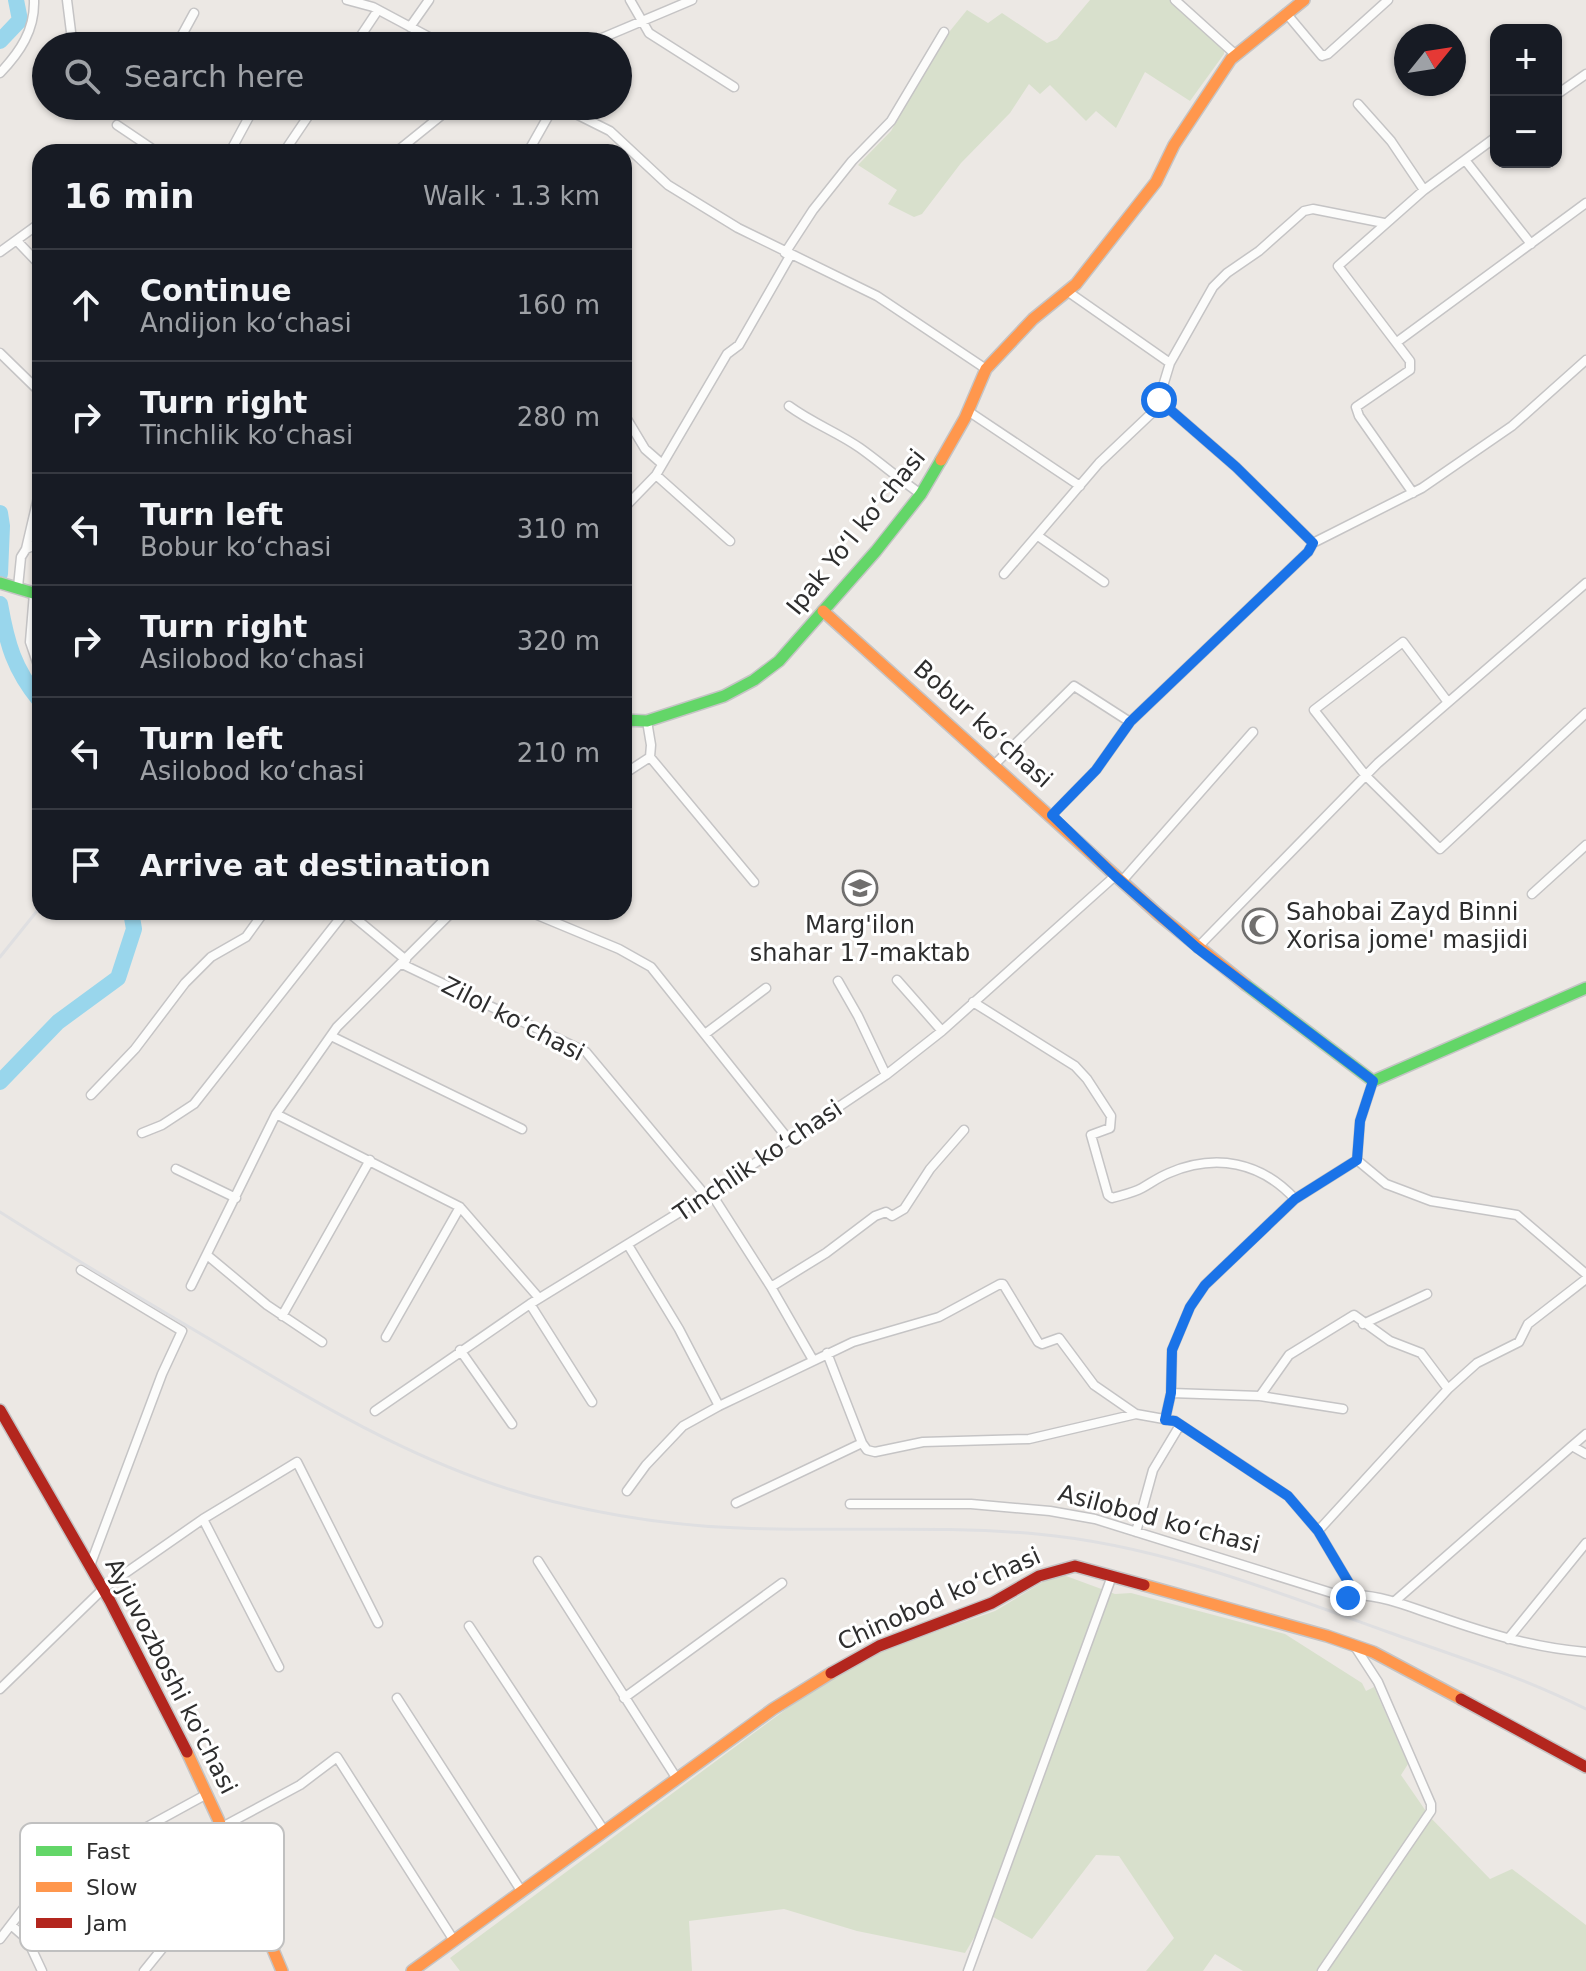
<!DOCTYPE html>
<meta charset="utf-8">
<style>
body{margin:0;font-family:"DejaVu Sans",sans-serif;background:#20242c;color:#f1f3f6}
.controls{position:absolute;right:24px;top:24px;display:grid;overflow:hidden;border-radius:16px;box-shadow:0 2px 6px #0004}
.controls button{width:72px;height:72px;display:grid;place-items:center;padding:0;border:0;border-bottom:2px solid #363941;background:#171b24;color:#f1f3f6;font:40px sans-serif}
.compass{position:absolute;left:1394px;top:24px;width:72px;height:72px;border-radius:50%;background:#171b24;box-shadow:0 2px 6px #0004;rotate:60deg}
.stop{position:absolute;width:24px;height:24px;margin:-18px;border:6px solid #1a73e8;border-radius:50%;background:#fff}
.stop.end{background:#1a73e8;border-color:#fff;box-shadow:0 2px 8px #0008}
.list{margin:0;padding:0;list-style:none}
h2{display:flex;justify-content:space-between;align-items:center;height:104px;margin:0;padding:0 32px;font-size:34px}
h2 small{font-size:26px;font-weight:400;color:#9ea1a6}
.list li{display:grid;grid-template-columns:52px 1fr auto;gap:24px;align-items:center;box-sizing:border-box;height:112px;padding:0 32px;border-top:2px solid #363941}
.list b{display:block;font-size:30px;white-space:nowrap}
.list p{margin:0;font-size:26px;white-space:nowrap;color:#9ea1a6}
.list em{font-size:26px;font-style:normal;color:#9ea1a6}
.icon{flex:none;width:44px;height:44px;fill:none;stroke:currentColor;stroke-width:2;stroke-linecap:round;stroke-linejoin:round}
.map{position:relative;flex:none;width:1586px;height:1971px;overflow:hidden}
.search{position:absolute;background:#171b24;box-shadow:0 2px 6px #0004;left:32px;top:32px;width:600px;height:88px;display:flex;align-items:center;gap:20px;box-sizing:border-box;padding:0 28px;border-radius:44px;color:#9ea1a6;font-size:30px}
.panel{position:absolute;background:#171b24;box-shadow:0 2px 6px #0004;left:32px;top:144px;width:600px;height:776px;border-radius:24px}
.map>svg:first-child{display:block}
</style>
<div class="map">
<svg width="1586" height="1971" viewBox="0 0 1586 1971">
<rect width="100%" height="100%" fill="#ece8e4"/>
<path fill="#d8e0cc" d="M1090,0H1173L1224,46V54L1190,101L1145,72L1116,128L1096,111L1086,121L1050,85L1040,94L1029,84L1010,113L961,163L922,214L914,217L888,204L897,190L858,165L891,131L941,42L967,10L988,23L1002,13L1047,43L1057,39Z
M1058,1573L1115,1594L1131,1593L1285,1634L1362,1683L1366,1691L1374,1687L1408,1764L1401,1775L1430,1817L1490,1879L1512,1869L1586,1925V1971H1243L1215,1954L1203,1971H1146L1174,1938L1119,1856L1096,1855L1032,1939L988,1914L965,1953L857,1931L784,1909L689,1921L692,1971H460L450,1958L812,1690L878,1652L995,1611Z"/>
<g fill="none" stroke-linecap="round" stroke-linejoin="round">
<path stroke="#99d6ec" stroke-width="16" d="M0,41L20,20L16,0
M0,513L2,526L0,574
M0,604C7,644 14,669 40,701
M0,1082L58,1022L118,978L134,929L131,912"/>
<g stroke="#c5c4c5" stroke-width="11">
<path id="street" d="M67,0L72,40L75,42L102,40
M347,0L373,7L446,46
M630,0L649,33L734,87
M1175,0L1236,55
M1286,13L1322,56L1328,54L1388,0
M410,27L429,0
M176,46L194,13
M354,46L378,10
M583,46L692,0
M0,73C20,52 35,30 34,0
M1556,95L1586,74
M1358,104L1391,141L1424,190
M560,106L610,131L668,185L738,228L877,296L986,369
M117,125L157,152
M230,152L250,115L236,106
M284,152L315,106
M396,152L453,106
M528,152L554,106
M1465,160L1531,244
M17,241L40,265
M0,252L40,223
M785,253L813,210L852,161L891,121L944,32
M1067,291L1170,363
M1397,342L1586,203
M0,353L40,392
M1159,400L1236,467L1313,543
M789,406C812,423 837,432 860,448C881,463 899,479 921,494
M968,411L1080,486
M624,414L645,449L661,463
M656,475L730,541
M1413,493L1359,416L1356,407L1410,370V361L1338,266L1424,190L1496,137
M624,508L656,475L727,354L739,345L790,256
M1038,536L1104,582
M26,549L40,543
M1004,574L1099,463L1156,409L1170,363L1213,287L1227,273L1259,251L1304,211L1313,209L1384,223
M18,587L21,557L26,549L40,489
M34,593L30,642L40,671
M1447,701L1403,642L1314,710L1366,776L1440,849L1586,713
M650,757L754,882
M995,764L1074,686L1130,722
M624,774L650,757L651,745L647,721
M1052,815L1096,770L1130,722L1308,552L1313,543L1422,488L1512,426L1586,360
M1122,881L1253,732
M1532,894L1586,845
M348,912L406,960
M530,912L619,949L651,967L789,1140
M1197,948L1378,763L1586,583
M402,964L586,1052L706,1196
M897,980L942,1031
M838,981L858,1016L886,1075
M973,1002L1075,1066L1087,1079L1111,1116L1110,1128L1091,1135L1108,1195L1112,1198C1122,1195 1133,1193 1142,1188C1151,1183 1159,1177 1169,1173C1216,1153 1261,1162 1295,1199
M705,1034L766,988
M331,1036L522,1129
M91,1095L135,1049L185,983L211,957L246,937L264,912
M276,1114L460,1207L539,1298
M142,1133L162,1125L194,1104L345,912
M1357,1160L1386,1184L1431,1201L1517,1215L1586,1274
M176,1169L236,1198
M711,1193L771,1287L813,1360
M628,1245L679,1329L719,1406
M207,1255L267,1305L322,1342
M81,1270L182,1331L162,1374L91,1563
M191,1286L276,1114L337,1027L452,912
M771,1287L826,1253L875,1216L886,1212L892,1216L904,1209L930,1169L964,1130
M530,1304L592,1402
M282,1316L370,1160
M1363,1324L1427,1294
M386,1337L460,1207
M460,1350L512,1424
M827,1353L862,1443L867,1450L875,1452L923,1442L1029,1439L1136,1414
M1171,1393L1260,1396L1343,1409
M1260,1396L1289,1355L1354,1315L1390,1341L1421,1353L1448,1389
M375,1411L530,1304L706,1196L886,1075L942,1031L1115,876
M1165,1420L1171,1393L1172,1350L1190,1307L1205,1285L1295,1199L1357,1160L1360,1121L1373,1081
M1572,1446L1586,1434
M627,1491L646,1465L683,1426L719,1406L853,1342L939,1317L1000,1284H1003L1038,1342L1042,1344L1059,1338L1094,1385L1136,1414L1175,1421L1288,1496L1318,1531L1356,1595C1386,1596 1412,1608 1440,1617C1489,1634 1535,1648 1586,1652
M736,1503L862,1443
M850,1504H971L1050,1511L1095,1519L1348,1598L1356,1595
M203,1519L279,1667
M1318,1531L1448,1389L1477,1363L1519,1342L1528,1324L1586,1279
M1136,1532L1153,1470L1180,1425
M538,1561L677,1779
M1395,1601L1572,1446L1586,1454
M469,1626L605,1832
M1508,1639L1586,1543
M0,1689L104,1588L203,1519L297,1462L378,1623
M397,1698L522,1892
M624,1698L782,1583
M222,1827L300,1785L337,1757L453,1939
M11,1925L27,1939L42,1971
M0,1939L23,1909L81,1863L207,1794
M144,1971L174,1934L200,1912L251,1895
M968,1971L1112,1576
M1322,1971L1431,1811V1804L1378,1682L1354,1645"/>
</g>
<g stroke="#c5c4c5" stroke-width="14">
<path id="fast" d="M0,583L40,595
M624,720L647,721L724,696L754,680L779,661L876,551L921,494L941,460
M1246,985L1373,1081L1586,988"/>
</g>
<g stroke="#c5c4c5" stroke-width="14">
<path id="slow" d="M941,460L965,418L986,369L1033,319L1076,284L1156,182L1174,145L1231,59L1304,0
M823,611L1159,915L1246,985
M1144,1585L1327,1636L1373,1652L1461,1699
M187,1752L218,1819L282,1971
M412,1971L773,1709L831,1673"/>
</g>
<g stroke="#c5c4c5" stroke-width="14">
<path id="jam" d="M0,1410L110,1601L187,1752
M831,1673L879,1646L992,1603L1039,1576L1075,1566L1144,1585
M1461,1699L1586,1767"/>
</g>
<use href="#street" stroke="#fcfcfb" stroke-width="8"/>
<use href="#fast" stroke="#63d668" stroke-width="11"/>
<use href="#slow" stroke="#ff974d" stroke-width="11"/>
<use href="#jam" stroke="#b3261e" stroke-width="11"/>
<path stroke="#dfdfe1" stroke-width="3" d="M0,957L37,911
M0,1212C72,1258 145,1301 218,1344C325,1408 433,1473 555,1502C616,1517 678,1526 740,1528C839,1532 939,1525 1037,1534C1159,1545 1274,1591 1388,1632C1455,1656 1523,1677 1586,1709"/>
</g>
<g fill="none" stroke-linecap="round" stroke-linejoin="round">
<path stroke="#1a73e8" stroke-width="10" d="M1159,400L1236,467L1313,543L1308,552L1130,722L1096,770L1052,815L1115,876L1197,948L1373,1081L1360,1121L1357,1160L1295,1199L1205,1285L1190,1307L1172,1350L1171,1393L1165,1420L1175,1421L1288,1496L1318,1531L1356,1595L1348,1598"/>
</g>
<defs>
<g id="school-ring" transform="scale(1.8)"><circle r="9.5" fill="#fff" stroke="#706f6e" stroke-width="1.5"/><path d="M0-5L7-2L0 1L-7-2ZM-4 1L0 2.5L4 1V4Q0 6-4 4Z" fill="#706f6e"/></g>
<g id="mosque-ring" transform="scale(1.8)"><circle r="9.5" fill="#fff" stroke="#706f6e" stroke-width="1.5"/><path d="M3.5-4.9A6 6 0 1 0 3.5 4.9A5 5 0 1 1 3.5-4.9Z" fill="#706f6e"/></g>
</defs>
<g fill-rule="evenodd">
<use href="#school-ring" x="860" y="888"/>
<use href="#mosque-ring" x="1260" y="926"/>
</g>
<g text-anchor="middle" stroke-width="6" stroke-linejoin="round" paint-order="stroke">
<g font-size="24" fill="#2e2e2e" stroke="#fff">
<text transform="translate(856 532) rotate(-51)" y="8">Ipak Yoʻl koʻchasi</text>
<text transform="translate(983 724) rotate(42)" y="8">Bobur koʻchasi</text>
<text transform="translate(513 1019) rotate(27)" y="8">Zilol ko‘chasi</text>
<text transform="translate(758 1161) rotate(-34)" y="8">Tinchlik koʻchasi</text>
<text transform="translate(1159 1519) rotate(15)" y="8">Asilobod koʻchasi</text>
<text transform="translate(939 1599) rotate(-24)" y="8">Chinobod koʻchasi</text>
<text transform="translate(171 1676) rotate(63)" y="8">Ayjuvozboshi ko'chasi</text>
</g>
<g font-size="24" fill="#2e2e2e" stroke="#fff" text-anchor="start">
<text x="1286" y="920">Sahobai Zayd Binni<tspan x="1286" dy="28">Xorisa jome' masjidi</tspan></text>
<text x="860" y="933" text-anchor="middle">Marg'ilon<tspan x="860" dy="28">shahar 17-maktab</tspan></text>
</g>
</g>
<rect x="20" y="1823" width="264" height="128" rx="12" fill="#fff" stroke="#c0c0c0" stroke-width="2"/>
<rect x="36" y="1846" width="36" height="10" fill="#63d668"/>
<rect x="36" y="1882" width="36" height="10" fill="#ff974d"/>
<rect x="36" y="1918" width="36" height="10" fill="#b3261e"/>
<g font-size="22" fill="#2e2e2e">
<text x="86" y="1859">Fast</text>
<text x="86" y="1895">Slow</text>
<text x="86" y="1931">Jam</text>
</g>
</svg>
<div class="controls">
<button>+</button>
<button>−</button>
</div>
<svg class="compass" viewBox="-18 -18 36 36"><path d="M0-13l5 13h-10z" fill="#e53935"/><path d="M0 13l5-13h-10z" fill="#9ea1a6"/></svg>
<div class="stop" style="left:1159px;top:400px"></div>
<div class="stop end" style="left:1348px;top:1598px"></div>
<div class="search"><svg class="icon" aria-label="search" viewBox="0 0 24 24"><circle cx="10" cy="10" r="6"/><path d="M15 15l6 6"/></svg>Search here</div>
<section class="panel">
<h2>16 min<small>Walk · 1.3 km</small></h2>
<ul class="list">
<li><svg class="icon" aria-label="ahead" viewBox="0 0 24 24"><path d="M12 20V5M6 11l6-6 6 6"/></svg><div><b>Continue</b><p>Andijon koʻchasi</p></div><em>160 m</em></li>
<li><svg class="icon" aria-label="right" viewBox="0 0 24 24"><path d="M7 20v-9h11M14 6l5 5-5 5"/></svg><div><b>Turn right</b><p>Tinchlik koʻchasi</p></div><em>280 m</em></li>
<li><svg class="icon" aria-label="left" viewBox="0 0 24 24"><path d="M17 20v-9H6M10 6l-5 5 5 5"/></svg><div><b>Turn left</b><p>Bobur koʻchasi</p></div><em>310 m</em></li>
<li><svg class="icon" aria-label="right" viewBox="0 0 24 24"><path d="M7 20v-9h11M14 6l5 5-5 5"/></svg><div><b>Turn right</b><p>Asilobod koʻchasi</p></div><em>320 m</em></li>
<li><svg class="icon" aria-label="left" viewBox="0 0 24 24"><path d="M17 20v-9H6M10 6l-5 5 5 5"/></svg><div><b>Turn left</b><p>Asilobod koʻchasi</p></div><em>210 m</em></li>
<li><svg class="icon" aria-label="arrive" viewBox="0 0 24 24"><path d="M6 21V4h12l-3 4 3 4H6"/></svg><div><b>Arrive at destination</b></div></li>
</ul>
</section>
</div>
